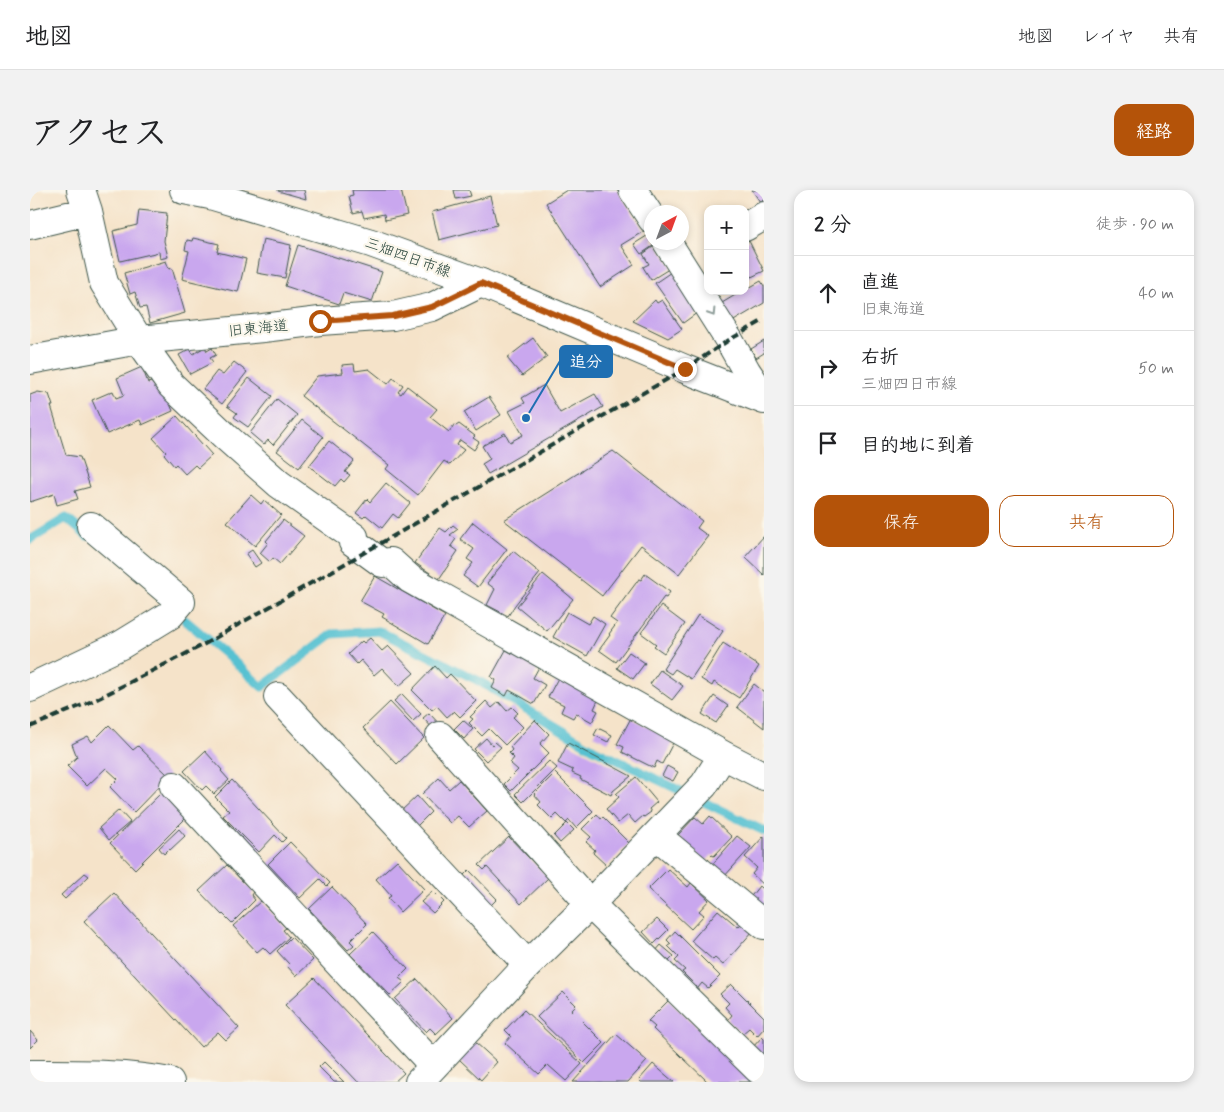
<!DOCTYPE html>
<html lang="ja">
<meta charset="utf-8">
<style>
body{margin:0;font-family:Mynerve,"Klee One",sans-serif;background:#f2f2f2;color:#202124}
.controls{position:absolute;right:15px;top:15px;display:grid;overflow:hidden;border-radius:10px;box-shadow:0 2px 8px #0003}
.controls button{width:45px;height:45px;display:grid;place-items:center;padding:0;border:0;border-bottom:1px solid #e0e0e0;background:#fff;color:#202124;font:25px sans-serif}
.compass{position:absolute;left:614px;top:15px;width:45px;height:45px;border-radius:50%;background:#fff;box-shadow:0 2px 8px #0003;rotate:41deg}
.stop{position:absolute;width:15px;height:15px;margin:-11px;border:4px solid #b45309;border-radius:50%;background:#fff}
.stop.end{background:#b45309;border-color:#fff;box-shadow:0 1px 5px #0008}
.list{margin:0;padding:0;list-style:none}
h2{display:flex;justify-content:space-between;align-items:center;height:65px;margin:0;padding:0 20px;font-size:21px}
h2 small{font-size:16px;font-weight:400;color:#757577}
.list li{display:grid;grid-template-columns:32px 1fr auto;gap:15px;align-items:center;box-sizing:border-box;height:75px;padding:0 20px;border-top:1px solid #e0e0e0}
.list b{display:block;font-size:19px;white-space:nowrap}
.list p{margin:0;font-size:16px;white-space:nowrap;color:#757577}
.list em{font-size:16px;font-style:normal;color:#757577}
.actions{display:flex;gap:10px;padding:15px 20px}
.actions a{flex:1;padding:11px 0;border:1px solid #b45309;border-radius:15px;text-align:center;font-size:18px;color:#b45309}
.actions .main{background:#b45309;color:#fff}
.icon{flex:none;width:28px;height:28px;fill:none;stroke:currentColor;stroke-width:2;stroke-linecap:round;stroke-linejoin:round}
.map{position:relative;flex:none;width:734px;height:892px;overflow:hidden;border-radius:15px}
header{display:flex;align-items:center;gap:30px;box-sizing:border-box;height:70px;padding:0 25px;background:#fff;border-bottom:1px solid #e0e0e0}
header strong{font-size:24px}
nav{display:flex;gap:28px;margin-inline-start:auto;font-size:18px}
.intro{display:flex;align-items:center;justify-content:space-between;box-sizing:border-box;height:120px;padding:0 30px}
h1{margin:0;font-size:35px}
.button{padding:12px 22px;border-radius:15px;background:#b45309;color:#fff;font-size:18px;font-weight:700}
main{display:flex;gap:30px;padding:0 30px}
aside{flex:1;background:#fff;border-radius:15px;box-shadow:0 2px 8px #0003}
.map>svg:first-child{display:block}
</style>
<header>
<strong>地図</strong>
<nav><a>地図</a><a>レイヤ</a><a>共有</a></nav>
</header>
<div class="intro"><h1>アクセス</h1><a class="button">経路</a></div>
<main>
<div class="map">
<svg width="734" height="892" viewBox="0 0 734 892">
<rect width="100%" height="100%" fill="#fbf7ec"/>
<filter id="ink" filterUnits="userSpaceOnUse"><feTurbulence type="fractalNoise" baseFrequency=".02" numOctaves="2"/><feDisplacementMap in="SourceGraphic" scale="10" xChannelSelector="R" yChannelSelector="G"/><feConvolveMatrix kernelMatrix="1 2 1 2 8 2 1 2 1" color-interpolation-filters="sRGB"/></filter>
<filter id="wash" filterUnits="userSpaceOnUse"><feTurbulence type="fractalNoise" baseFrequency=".0096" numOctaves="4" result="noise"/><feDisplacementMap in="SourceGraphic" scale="20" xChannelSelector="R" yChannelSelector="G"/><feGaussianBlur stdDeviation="1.12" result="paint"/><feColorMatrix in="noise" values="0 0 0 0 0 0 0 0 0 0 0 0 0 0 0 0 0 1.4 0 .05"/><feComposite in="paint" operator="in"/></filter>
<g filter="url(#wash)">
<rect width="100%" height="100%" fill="#f5e3c9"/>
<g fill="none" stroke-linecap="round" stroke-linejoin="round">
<path stroke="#56c1d1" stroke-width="9" d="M0,350L36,328L57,346
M155,430L199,467L232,497L302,444L349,441L447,490L564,559L734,641"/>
</g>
<g id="blocks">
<path fill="#c9a7ee" d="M248,0H274L276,9L248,1Z
M322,0H371L377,25L355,30L354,24L334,28L332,21L323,23L319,6L323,5Z
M424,0H439L441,6L426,9Z
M537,0H587L614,41L591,55L604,75L570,97L516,13Z
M722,0H734V10L730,12Z
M460,6L467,35L409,50L402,22Z
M109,20L137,23L134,51L138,67L130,69L129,62L90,71L83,41L107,35Z
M620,44L622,46V52H625L626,54L611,64L604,54Z
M163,48L189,54L187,62L216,69L208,102L152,89L159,61L155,60L157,50L162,51Z
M233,49L261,55L255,88L227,83Z
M719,51L734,81L715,90V53Z
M627,54L642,77L621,90L613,77L619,74L613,64Z
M268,55L352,82L342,112L313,103L309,114L255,96Z
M136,71L139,79L142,78L155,123L120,133L116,117L110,118L105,102L100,104L94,83Z
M644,80L671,120L653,133L625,93Z
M731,91L734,96V113L702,132L692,113L712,101H715V100Z
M625,110L627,113L632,110L652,139L638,148L603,131Z
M503,148L517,167L492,186L477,168Z
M734,151V163L726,168L721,159Z
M175,157L177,161L182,158L186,165L180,168L183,172L160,184L149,165L160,159L163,164Z
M204,172L217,182L192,214L173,199L187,181L193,185Z
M324,174L325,181L339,179L358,194L363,188L373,195L368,202L371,204L377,196L407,219L400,227L419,242L424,235L426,236L429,234L445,246L443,248L449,252L444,260L430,250L427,255L434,260L420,275L414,271L388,305L356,279L359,275L271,206L287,186L313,183L312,175Z
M112,177L118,193L121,192L140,214L143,221L112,235L110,230L77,244L62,210L83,201L86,208L94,205L87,188Z
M219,188L242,206L218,237L204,227L207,223L197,216Z
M514,195L530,223L565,204L573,217L458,284L452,274L460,269L452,256L475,243L480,252L493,245L479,221L495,213L492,208Z
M8,202L19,204L23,216H21L36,265L50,267L60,297L45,301L48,309L27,315L24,304L0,312V205Z
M459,207L471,225L446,241L434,222Z
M247,209L267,225L243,255L238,250L234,255L220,243Z
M147,226L182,265L168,278L165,275L155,284L146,274L144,276L134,264L136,262L123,248Z
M272,230L293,247L269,278L247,261Z
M299,251L324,271L315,282L320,285L314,292L311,289L305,296L279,276Z
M583,261L672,331L667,338L678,346L649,384L611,355L572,406L474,330Z
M356,293L380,313L368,328L363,324L352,338L336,325L333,328L326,323L337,309L340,312Z
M221,305L231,314L234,310L251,325L225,356L197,332Z
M253,330L274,346L250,374L243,368L240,372L230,363L238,353L236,351Z
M443,332L477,359L448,397L433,386L443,373L437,369L444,359L430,349Z
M423,335L428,339L420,345L426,349L421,356L428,361L409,389L385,373L410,338L416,342Z
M734,346V385L715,367Z
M222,360L231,373L225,377L216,364Z
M483,361L510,383L485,415L478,426L457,415L465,399L457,393Z
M513,384L543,409L517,441L487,416Z
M615,384L640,402L636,408L634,407L586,472L569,460L580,445L579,444L587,433L580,428L609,389L611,390Z
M345,386L415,426L398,454L352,427L354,424L330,411Z
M631,416L655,434L634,463L624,456L626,454L611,443Z
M537,422L558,434L563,426L575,434L557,466L523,447Z
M668,425L693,441L661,489L645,479L641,484L633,479Z
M340,448L352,461L358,456L384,483L369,496L352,478L344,485L331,470L327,474L318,464L332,451L334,453Z
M693,453L729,476L709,508L684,492L682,496L671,489Z
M476,460L483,464L484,463L509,477L503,488L515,495L504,514L479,500L476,506L462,498L466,490L461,487Z
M599,462L615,473L603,489L587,478Z
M405,476L416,488L420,484L446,511L430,527L424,521L417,527L407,516L402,520L382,500Z
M630,480L653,496L642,510L620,494Z
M528,488L569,508L564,519L568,521L562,532L546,523L543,528L531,522L534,515L518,507Z
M724,494L734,502V538L707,517Z
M372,504L391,524L383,531L364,511Z
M684,506L698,516L686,533L672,524Z
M456,511L462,518L469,512L477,521L482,517L488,523L483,527L493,537L475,555L459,539L452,546L439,533L443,529L440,527Z
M360,512L394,548L367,574L333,538Z
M399,523L413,538L407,543L393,528Z
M601,528L644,551L632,574L627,571L624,578L592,562L594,557L587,554Z
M433,530L443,539L434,549L424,539Z
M505,530L519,544L510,554L519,563L481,601L474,594L488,580L480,573L484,568L479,563L482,560L480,557Z
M79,535L103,560L108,556L139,586L104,622L80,597L88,589L76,578L57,596L37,576L47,567L42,554L58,546L62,552Z
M568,538L582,545L578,552L564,545Z
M456,548L462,555L465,552L471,557L456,571L444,559Z
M538,553L588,579L601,586L583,601L581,605L550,589L551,587L542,583L543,580L528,573Z
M175,561L192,580L191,581L199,590L184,604L176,596L172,600L154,581Z
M519,571L527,578L493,612L485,604Z
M637,576L648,582L643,591L632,586Z
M525,583L563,621L546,638L539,630L536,633L527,624L522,629L508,615L511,612L504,604Z
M606,587L627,612L619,619L621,622L614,627L613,626L605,633L598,625L588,633L576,619L589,607L586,604Z
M409,588L419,599L429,590L457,621L439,637L428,626L420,633L392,604Z
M202,590L256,648L252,652L245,645L229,662L193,626L199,621L185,607Z
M131,603L156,628L105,679L80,653Z
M387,606L401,622L386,637L371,621Z
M89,620L100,632L79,650L69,638Z
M567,624L571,629L573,627L599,653L577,676L563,663L565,660L556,652L561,647L552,639Z
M680,626L702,647L684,666L682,665L675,672L647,646L665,627L673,634Z
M537,633L544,640L530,653L524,646Z
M149,639L155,646L140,660L139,659L134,664L129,658Z
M707,646L721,657L693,688L680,677Z
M734,646V695L722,684L727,678L715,667Z
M479,647L518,688L491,714L457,677L454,680L449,675Z
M260,652L300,693L297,696L290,689L270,708L238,674Z
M367,670L394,699L370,722L358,708L361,706L346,689Z
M197,675L223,702L221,705L225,710L202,733L193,724L192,725L169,701Z
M638,679L658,697L661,693L679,710L669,721L674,725L661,739L618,699Z
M439,680L467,709L459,717L432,687Z
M55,683L59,686L35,709L31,705Z
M729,696L734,699V723L718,710Z
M302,697L337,734L320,751L324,755L318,760L279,719Z
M403,701L414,712L403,723L391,712Z
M84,703L209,838L196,850L188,842L171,857L54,731Z
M231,711L256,738L253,740L259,747L240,764L233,757L227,762L203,736Z
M688,720L708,737L713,732L723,741L693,775L685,768L683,770L661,751Z
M627,729L638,740L624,754L613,742Z
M645,741L690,786L678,798L672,793L668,798L652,782L655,780L645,771L649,767L638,756L641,754L637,750Z
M343,742L378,779L369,788L374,792L360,805L320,764Z
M261,747L283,770L266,786L257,776L259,774L247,761Z
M631,755L644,766L637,773L625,762Z
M284,788L374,883L364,892H328L255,815Z
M387,789L423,828L406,844L400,838L396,842L365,809Z
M701,794L734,827V838L727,846L719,838L712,844L698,830L702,825L695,817L699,813L690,804Z
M533,802L546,815L541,820L574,853L554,873L507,827Z
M639,810L725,892H678L623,839L625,837L618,831Z
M494,820L552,874L536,891L518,875L509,884L475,853L481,846L475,840Z
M0,841L8,850L0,858Z
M586,844L617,871L598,892H543Z
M732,847L734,849V869L722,858Z
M445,852L467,872L451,890L429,869Z
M294,872L314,892H304L289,877Z
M623,874L644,892H611L609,890Z"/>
</g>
</g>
<g filter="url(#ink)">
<use href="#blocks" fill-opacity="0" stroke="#3f564a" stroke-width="1"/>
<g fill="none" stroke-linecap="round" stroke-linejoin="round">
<g stroke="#3f564a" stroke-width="30">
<path id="street" d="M51,0L58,21L74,93L109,150L141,195L196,247L249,294L324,347L323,352L352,373L361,372L380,389L693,565L734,586
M603,0L622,29
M0,35L58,21
M715,37L734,26
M637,52L699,150L717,182L734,207
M0,170L109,150L233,138L290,131L363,126L402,117L451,93
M0,498L91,455L140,425L151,412L61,336
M248,507L498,775
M410,546L560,714L728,879
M144,596L404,876
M626,645L734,735
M389,892L498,775L560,714L674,595L693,565"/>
</g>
<g stroke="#3f564a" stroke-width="30">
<path id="secondary" d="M154,0L180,5L341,53L451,93L655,179L734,210"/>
</g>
<g stroke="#3f564a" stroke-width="30">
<path id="highway" d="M0,884C47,884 94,883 140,892"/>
</g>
<use href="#street" stroke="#fff" stroke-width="28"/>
<use href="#secondary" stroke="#fff" stroke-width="28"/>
<use href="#highway" stroke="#fff" stroke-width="28"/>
<path stroke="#1f3d34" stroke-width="4" stroke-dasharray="8 4" stroke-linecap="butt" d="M0,537L67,509L171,456L655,179L699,150L734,130"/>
</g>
<defs><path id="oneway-chevron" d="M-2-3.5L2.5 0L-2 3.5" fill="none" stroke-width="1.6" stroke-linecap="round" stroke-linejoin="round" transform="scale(1.25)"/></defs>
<use stroke="#8f9e9a" href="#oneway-chevron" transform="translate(682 123) rotate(58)"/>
</g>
<g fill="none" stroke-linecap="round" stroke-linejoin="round" filter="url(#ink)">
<path stroke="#b45309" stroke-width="6" d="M290,131L363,126L402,117L451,93L655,179"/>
</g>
<g text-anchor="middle" stroke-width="4.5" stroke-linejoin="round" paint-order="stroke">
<g font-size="15" fill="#1f3d34" stroke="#fbf7ec">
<text transform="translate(378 67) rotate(20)" y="5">三畑四日市線</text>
<text transform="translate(228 138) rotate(-6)" y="5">旧東海道</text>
</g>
</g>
<path fill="none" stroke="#1f6fb2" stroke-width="2" d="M496 228L530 171"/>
<circle fill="#1f6fb2" stroke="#fbf7ec" stroke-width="2" cx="496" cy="228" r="5"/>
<rect fill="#1f6fb2" stroke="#1f6fb2" stroke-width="2" x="530" y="156" width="52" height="31" rx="5"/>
<g font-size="16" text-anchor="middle" font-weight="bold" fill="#fff">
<text x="556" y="177">追分</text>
</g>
</svg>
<div class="controls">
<button>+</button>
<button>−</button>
</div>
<svg class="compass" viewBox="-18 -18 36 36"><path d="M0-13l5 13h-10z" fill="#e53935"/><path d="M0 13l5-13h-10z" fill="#757577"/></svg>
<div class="stop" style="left:290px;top:131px"></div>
<div class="stop end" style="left:655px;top:179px"></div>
</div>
<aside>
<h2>2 分<small>徒歩 · 90 m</small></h2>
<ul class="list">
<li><svg class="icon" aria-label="ahead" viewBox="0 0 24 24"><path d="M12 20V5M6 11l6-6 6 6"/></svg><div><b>直進</b><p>旧東海道</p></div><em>40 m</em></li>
<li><svg class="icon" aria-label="right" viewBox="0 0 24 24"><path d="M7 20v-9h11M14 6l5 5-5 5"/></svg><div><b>右折</b><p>三畑四日市線</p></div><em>50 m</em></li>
<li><svg class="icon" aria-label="arrive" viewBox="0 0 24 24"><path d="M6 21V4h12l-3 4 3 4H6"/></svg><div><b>目的地に到着</b></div></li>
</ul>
<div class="actions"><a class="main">保存</a><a>共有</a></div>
</aside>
</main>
